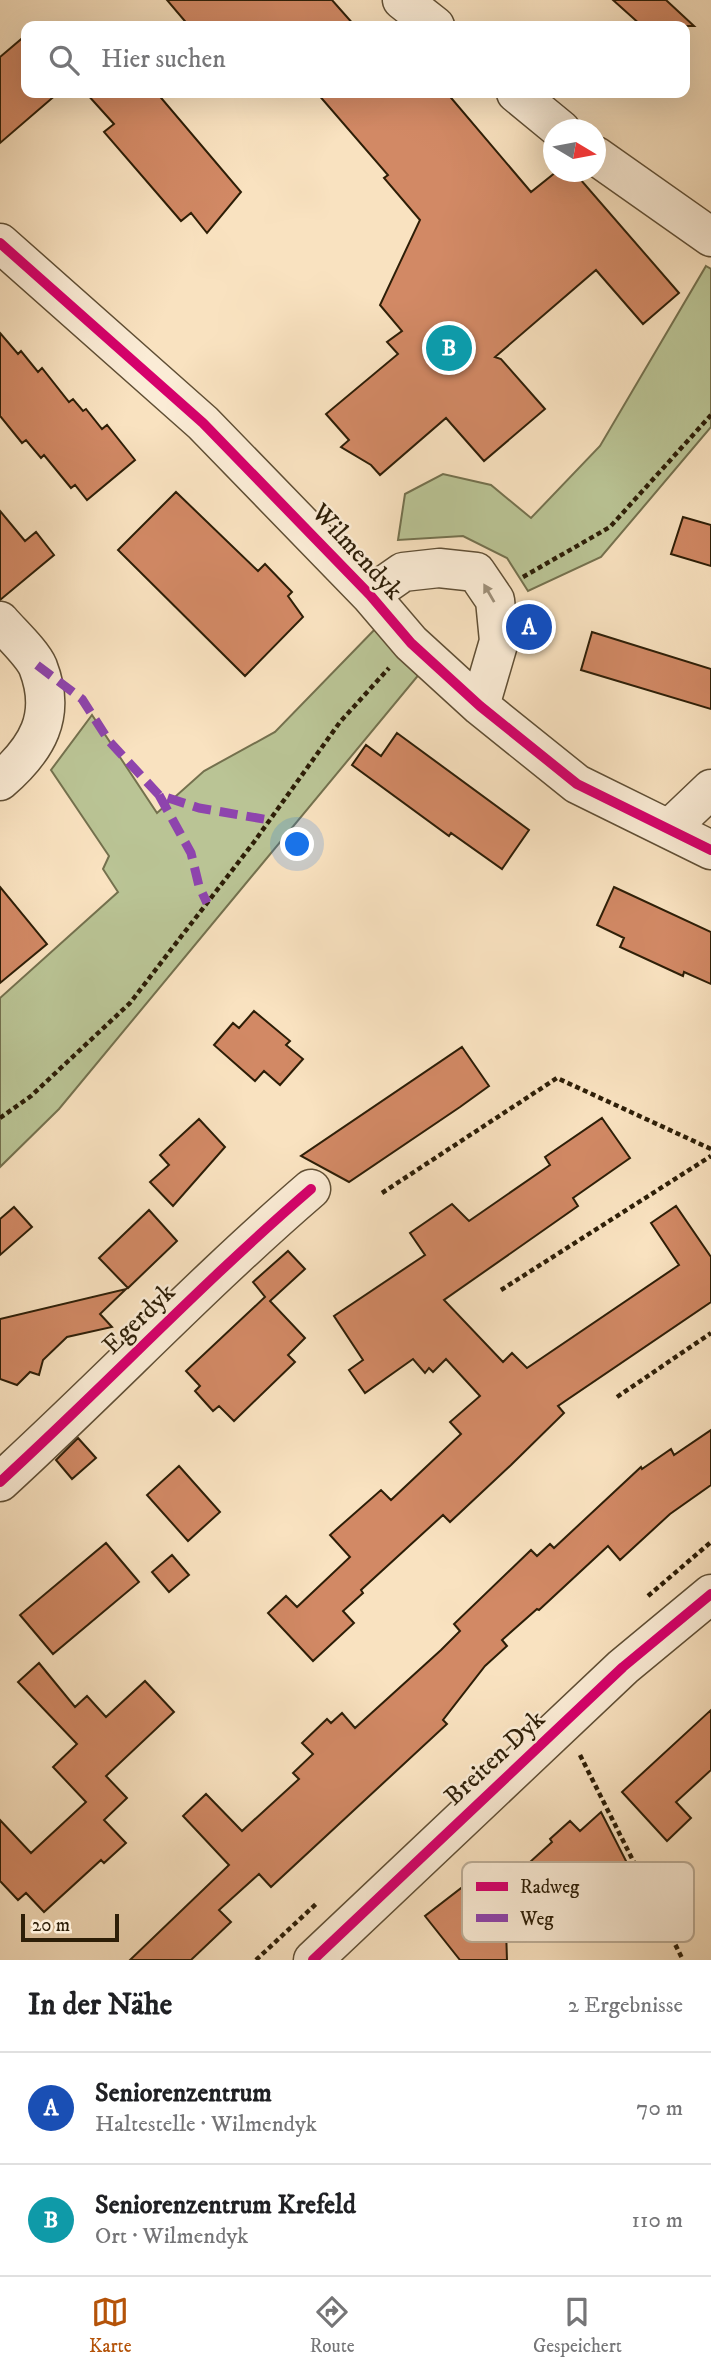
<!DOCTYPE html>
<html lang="de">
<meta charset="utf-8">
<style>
body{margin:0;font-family:"IM FELL DW Pica",serif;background:#f2f2f2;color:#202124}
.compass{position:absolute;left:543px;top:119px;width:63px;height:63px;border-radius:50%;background:#fff;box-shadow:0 7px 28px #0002;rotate:100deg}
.scale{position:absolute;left:21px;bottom:18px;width:98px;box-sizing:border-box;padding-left:7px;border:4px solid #2d1e07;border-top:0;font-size:19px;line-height:24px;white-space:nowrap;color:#2d1e07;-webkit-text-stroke:5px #fbecd6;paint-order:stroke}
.you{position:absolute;left:298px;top:845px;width:24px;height:24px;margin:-18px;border:5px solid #fff;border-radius:50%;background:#1a73e8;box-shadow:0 0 0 10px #1a73e833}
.badge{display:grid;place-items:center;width:46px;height:46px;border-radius:50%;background:#b45309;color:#fff;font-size:23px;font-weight:700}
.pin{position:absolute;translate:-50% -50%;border:4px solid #fff;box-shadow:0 2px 7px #0006}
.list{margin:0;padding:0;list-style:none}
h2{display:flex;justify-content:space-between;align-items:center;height:91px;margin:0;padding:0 28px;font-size:30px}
h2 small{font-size:23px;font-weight:400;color:#757577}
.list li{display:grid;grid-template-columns:46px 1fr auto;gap:21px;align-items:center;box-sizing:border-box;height:112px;padding:0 28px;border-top:2px solid #e0e0e0}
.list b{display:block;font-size:26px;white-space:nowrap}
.list p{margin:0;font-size:23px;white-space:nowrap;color:#757577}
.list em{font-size:23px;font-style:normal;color:#757577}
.icon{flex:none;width:38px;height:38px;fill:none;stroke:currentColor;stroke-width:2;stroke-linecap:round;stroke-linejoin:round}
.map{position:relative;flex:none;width:711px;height:1960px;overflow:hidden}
.search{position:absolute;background:#fff;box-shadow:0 7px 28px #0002;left:21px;right:21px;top:21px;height:77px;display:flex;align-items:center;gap:18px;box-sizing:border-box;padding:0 24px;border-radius:14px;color:#757577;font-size:26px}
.sheet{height:315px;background:#fff}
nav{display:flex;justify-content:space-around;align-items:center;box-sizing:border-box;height:98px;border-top:2px solid #e0e0e0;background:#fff;font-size:19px;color:#757577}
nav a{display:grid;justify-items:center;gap:4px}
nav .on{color:#b45309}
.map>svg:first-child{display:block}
</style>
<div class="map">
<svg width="711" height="1960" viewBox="0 0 711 1960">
<rect width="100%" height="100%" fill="#f9e2c0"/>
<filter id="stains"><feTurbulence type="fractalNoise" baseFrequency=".00286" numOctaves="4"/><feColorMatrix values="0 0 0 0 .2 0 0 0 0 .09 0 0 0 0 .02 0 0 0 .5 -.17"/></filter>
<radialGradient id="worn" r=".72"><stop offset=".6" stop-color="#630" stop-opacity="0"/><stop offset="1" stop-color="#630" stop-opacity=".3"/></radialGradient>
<path fill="#bac495" stroke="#74714e" stroke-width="2" d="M706,266L711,269V427L601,557L528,591L507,558L463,536L398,540L405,494L443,474L491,485L531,518L600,446Z
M379,625L421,672L59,1109L0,1167V998L118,892L103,869L109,856L51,770L92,715L157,813L204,771L275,732Z"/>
<path fill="#d28965" stroke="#2d1e07" stroke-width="2" d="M167,0H332L355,26H189Z
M613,0H666L694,26H642Z
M26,35V93H58L0,143V57Z
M86,93H157L241,192L207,233L191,213L181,221L104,132L114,124Z
M317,93H447L531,192L556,172H574L679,293L643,324L596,270L495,357L501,359L545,409L484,461L446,418L380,475L371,465L341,447L349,440L326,414L398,354L387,342L402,331L380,305L420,220L384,178L388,175Z
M0,333L18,354L21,351L38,372L42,368L69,402L73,399L83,411L86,409L102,429L107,425L135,460L87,500L75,485L71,488L44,455L41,458L26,440L22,443L0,416Z
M176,492L258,571L265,564L292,592L288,596L303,617L245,676L118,550Z
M0,511L25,541L36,532L54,555L0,600Z
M683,517L711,525V566L671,554Z
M592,632L711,669V709L581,670Z
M397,733L529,830L502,869L451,833L449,836L352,765L366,745L381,756Z
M0,887L47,944L0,983Z
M614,887L711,932V984L684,972L683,976L620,947L624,938L597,925Z
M254,1011L290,1041L286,1045L303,1059L280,1085L264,1071L255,1081L214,1045L233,1023L239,1028Z
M462,1047L489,1086L460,1107L349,1182L301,1156Z
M602,1118L630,1158L573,1198L578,1206L444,1300L503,1362L512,1353L527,1368L679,1265L651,1223L676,1206L711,1257V1302L558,1406L564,1413L511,1465L450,1522L443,1515L361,1590L363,1593L343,1611L354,1623L313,1661L268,1613L286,1596L297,1607L350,1557L330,1535L381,1490L391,1500L461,1434L450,1422L480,1396L446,1359L433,1372L429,1368L425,1373L413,1359L365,1393L349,1370L363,1360L334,1316L425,1255L410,1233L452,1204L469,1221L550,1165L545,1157Z
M199,1119L225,1147L173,1206L150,1182L169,1165L160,1155Z
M14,1207L32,1227L0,1255V1219Z
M149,1210L177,1241L128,1288L99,1258Z
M288,1251L305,1269L270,1301L305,1338L288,1355L295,1362L234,1421L219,1406L213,1411L195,1391L200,1386L186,1371L265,1297L253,1282Z
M126,1289L100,1314L112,1327L67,1337L43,1360L39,1375L30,1372L17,1385L0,1379V1319Z
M711,1430V1485L670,1514L620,1560L608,1546L539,1610L537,1609L502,1640L507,1646L485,1666L443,1720L447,1724L271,1887L259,1874L219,1910L231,1922L191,1960H130L229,1865L183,1816L206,1794L242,1831L299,1779L293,1773L313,1754L302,1743L327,1719L331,1723L342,1713L355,1728L441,1650L460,1631L454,1624L531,1550L537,1556L550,1544L554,1548L641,1467L642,1469L671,1449L674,1455Z
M78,1438L96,1458L72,1479L56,1460Z
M179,1466L220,1512L188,1541L147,1495Z
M106,1543L139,1582L53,1654L20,1615Z
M172,1555L189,1575L169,1592L152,1572Z
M39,1663L75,1707L87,1696L106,1717L145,1681L174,1712L106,1776L127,1798L104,1820L126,1843L104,1863L101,1860L44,1912L26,1893L18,1900L0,1881V1820L31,1853L86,1802L53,1767L77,1744L18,1682Z
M711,1710V1770L676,1802L691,1818L667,1841L622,1792Z
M601,1812L650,1908L643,1912L606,1871L571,1904L530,1862L552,1842L550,1839L570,1821L580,1831Z
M469,1882L506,1929L507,1960H460L425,1916Z"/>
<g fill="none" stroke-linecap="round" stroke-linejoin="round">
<g stroke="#604f35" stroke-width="41">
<path id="minor" d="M402,0L435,26
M516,93L561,130
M596,156L711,237
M0,243L203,423L370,595L411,643L480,706L577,784L711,850
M370,595L403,572L439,568L476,572L495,600L499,641L480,706
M0,621C10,633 32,653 38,667C57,716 37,749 0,781
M669,829L711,789
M0,1482C105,1386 203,1282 311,1189
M313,1960L623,1667L711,1594"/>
</g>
<path stroke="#2d1e07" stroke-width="4.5" stroke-dasharray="5 3.5" stroke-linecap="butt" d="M523,577L610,527L711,415
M0,1118L31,1096L130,1003L254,842L340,722L389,668
M382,1193L557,1078L711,1149
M501,1290L711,1156
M617,1397L711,1333
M648,1596L711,1542
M580,1755L683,1960
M256,1960L316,1904"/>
<use href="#minor" stroke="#fbecd6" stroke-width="38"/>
<path stroke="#8e44ad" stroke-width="9" stroke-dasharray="18 9" stroke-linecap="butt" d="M37,665L82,699L109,741L159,795L199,808L269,820
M159,795L191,853L199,886L207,903"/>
<g stroke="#fbecd6" stroke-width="15">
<path id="cycleway" d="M0,243L203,423L370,595L411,643L480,706L577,784L711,850
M0,1482C105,1386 203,1282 311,1189
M313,1960L623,1667L711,1594"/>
</g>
<use href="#cycleway" stroke="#d6006c" stroke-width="10"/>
</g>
<defs><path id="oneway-solid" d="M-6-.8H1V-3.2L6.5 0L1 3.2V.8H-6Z" transform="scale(1.75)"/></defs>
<use fill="#9e8f79" href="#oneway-solid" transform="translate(489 593) rotate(-120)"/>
<g text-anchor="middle" stroke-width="5" stroke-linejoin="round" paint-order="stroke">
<g font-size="26" fill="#2d1e07" stroke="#fbecd6">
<text transform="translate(358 551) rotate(47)" y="9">Wilmendyk</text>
<text transform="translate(138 1318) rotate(-44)" y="9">Egerdyk</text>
<text transform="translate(494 1757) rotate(-43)" y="9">Breiten Dyk</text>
</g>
</g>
<rect x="462" y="1862" width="232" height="80" rx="10" fill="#fbecd6" stroke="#bdae98" stroke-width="2"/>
<rect x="476" y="1882" width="32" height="9" fill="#d6006c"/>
<rect x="476" y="1914" width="32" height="8" fill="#8e44ad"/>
<g font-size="19" fill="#2d1e07">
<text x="520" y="1893">Radweg</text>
<text x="520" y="1925">Weg</text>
</g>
<rect width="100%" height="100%" filter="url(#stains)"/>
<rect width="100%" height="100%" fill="url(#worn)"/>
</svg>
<svg class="compass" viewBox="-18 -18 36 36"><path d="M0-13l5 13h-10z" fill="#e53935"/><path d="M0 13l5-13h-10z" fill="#757577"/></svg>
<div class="scale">20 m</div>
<div class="you"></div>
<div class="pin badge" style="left:529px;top:627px;background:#1a4fb4">A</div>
<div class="pin badge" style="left:449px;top:348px;background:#0f9aa8">B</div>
<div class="search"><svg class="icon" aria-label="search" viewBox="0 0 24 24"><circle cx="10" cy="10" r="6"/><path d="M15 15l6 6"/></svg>Hier suchen</div>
</div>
<section class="sheet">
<h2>In der Nähe<small>2 Ergebnisse</small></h2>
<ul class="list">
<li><span class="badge" style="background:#1a4fb4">A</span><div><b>Seniorenzentrum</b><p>Haltestelle · Wilmendyk</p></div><em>70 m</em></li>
<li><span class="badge" style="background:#0f9aa8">B</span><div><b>Seniorenzentrum Krefeld</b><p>Ort · Wilmendyk</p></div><em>110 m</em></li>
</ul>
</section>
<nav>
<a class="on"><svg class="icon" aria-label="map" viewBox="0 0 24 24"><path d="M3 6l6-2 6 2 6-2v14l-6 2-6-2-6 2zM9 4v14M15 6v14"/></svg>Karte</a>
<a><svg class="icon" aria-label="directions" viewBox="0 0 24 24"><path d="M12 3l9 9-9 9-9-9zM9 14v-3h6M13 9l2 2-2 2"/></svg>Route</a>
<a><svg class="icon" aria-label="saved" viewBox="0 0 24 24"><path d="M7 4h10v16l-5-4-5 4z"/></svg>Gespeichert</a>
</nav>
